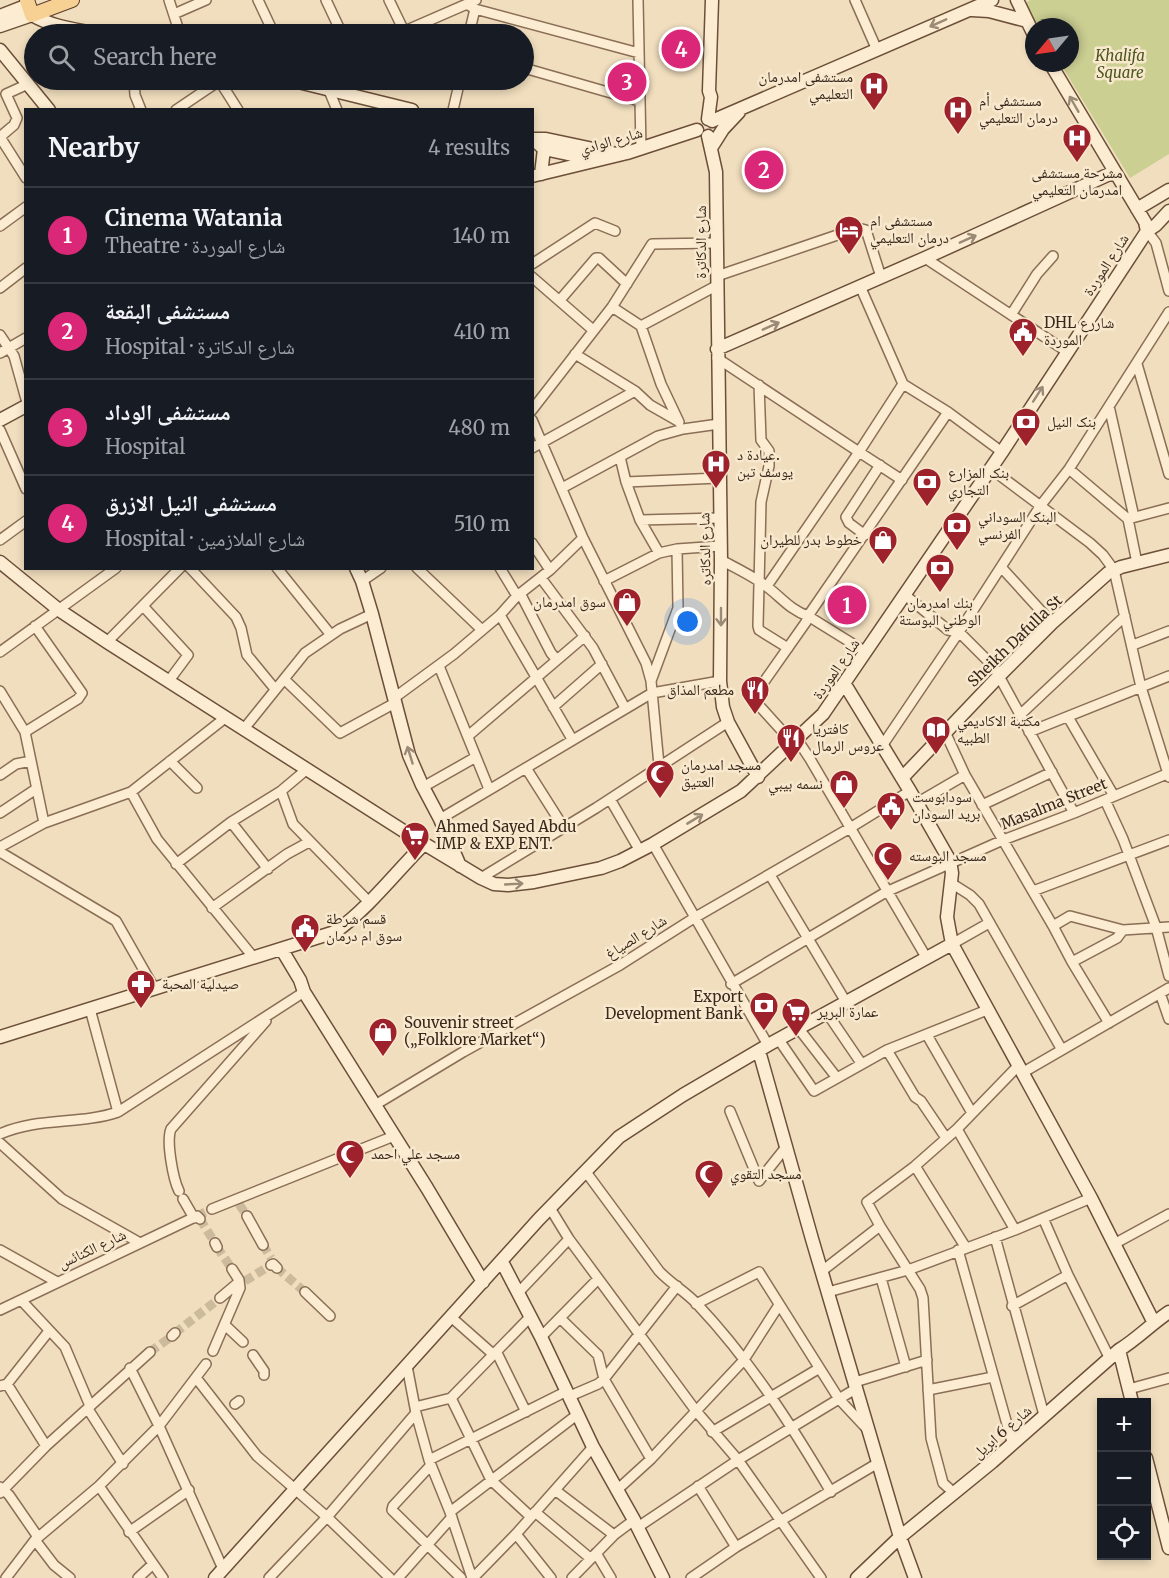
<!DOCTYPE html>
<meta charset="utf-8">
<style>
body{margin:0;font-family:Merriweather,"Noto Naskh Arabic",serif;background:#242831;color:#f1f3f6}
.controls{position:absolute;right:18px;bottom:18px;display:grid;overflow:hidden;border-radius:0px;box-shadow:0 3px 9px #0003}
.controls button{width:54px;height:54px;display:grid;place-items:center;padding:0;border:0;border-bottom:2px solid #363941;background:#171b24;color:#f1f3f6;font:30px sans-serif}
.compass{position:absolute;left:1025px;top:18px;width:54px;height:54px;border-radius:50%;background:#171b24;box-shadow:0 3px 9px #0003;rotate:241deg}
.you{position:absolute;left:688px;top:622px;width:21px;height:21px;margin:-15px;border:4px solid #fff;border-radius:50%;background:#1a73e8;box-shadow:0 0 0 9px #1a73e833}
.badge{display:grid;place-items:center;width:39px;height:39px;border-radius:50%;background:#db2777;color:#fff;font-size:20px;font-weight:700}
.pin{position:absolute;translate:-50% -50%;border:3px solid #fff;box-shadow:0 2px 6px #0006}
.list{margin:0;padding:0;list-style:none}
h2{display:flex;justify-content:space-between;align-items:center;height:78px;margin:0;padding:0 24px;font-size:26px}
h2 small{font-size:20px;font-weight:400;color:#9ea1a6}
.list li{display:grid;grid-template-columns:39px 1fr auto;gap:18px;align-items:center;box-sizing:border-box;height:96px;padding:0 24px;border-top:2px solid #363941}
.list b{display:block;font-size:22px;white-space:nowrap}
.list p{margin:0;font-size:20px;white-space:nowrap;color:#9ea1a6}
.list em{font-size:20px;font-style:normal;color:#9ea1a6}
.icon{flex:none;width:33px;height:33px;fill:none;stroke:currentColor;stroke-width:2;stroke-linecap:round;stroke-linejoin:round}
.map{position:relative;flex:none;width:1169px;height:1578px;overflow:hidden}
.search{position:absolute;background:#171b24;box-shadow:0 3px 9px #0003;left:24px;top:24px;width:510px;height:66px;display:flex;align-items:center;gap:15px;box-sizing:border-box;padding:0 21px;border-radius:33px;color:#9ea1a6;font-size:22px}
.panel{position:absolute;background:#171b24;box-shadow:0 3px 9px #0003;left:24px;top:108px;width:510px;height:462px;border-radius:0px}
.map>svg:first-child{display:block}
</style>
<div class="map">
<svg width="1169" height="1578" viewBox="0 0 1169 1578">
<rect width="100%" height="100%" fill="#f1debe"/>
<path fill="#cccf92" d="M1030,0H1169V154L1130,178L1060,63H1070V27H1038L1024,4Z"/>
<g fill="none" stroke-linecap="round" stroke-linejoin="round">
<path stroke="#ccba9d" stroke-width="9" stroke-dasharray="9 4.5" stroke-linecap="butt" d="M239,1204L247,1216
M197,1216L212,1209
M200,1219L215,1243
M263,1245L271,1258
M217,1247L232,1269
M277,1268L305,1292
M245,1281L271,1265
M175,1333L220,1298
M150,1352L172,1336"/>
<g stroke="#8a6e56" stroke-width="12">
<path id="street" d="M169,0L180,34
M258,0L274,34
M326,0L342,34
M389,0L404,31
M638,0L641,149
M855,0L877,50
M475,9L639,53
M174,14L206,0
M398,34L476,0
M469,34L475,9L470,6
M524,68L639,101
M134,80L135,95L141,110
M219,80L238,110
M328,88L337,110
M176,110L219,81
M453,110L460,80
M26,178L0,137L14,125L17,118L6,94L28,84
M0,226L26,207
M1147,231L1156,243L1169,291
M925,258L1066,351
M532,264L595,223L615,231
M717,276L858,228L866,230L881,277
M532,277L593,330
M0,288L26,268
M560,300L596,258H599L627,284
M612,307L641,326L716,286
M1011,315L1037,274L1053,256
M641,326L661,384L679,422
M0,335L14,356L26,399
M0,353L26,338
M575,354L635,391L650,405L678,421
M717,358L859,452L903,384L860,286
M1137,364L1169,474
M903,384L948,412L1002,452
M759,385L761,440L769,451V466L761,502L758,626L759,630L788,648
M1109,406L1134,517
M532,410L612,307L652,244L716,243
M532,420L583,538L646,663L651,681
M0,430L26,489
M532,448L635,391
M620,457L626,482L640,520L659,553L677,549L720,546
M990,468L1090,543L1103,555L1114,570L1141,687L1169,777
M1069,469L1128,519L1169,508
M626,482L719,478
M562,488L658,436L683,429L719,424
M1128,519L1137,563
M640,520L720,518
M865,535L849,523L846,517L880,465
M0,540L26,521
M532,543L550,570
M721,560C736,568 753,576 766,586C781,597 790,610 808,616L866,652
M1001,567L1052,623
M190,568L236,617L241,628L247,655L275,689
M277,568L331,635
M417,568L482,630
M500,568L517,596
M541,578L593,648L625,708
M362,581L381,568
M604,581L659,553
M767,586L859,452L902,480
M520,593L551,653L557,660
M905,595L948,630L959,632L994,667L1074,813
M143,606L188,655L168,682
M500,615L572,739
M107,642L180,568
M1133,645L1169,631
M0,652L116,568
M439,666L489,789
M284,679L340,733L395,703
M0,691L25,732L44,823
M394,698L454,654L500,615L517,596L550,570L583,538
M553,707L602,664
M1020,715L1125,616
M1068,717L1114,796
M243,730L305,653L340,629L372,614
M25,732L78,699L82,693L35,626
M1029,732L1169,676
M946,734L965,775L1053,926L1072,962L1109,1023
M468,736L585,636
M797,739L810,759L926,957
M793,743L755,701L754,696L806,622L808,616L948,412
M882,746L959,632L1041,505L1069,469L1169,312
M170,761L197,788
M659,765L651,681L678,608L677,549
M526,768L564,828
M0,775L16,764L31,761
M423,787L476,757
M281,791L293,824L369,902
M131,792L157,839L254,958
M610,799L640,851
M1105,800L1123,839L1156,927L1169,976
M917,803L965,775
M982,805L1052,772
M0,813L36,789
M440,819L652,693L720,681
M231,822L268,869
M653,844L768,1045
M0,847L44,823L131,792L225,718
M0,852L116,921L154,988
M176,864L231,822L281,791L306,770
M770,875L846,1002
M481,878L596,808L728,722
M951,883L970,895L979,904L1062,1050
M1033,891L1169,840
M212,908L287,854L309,842
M1053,926L1070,916L1123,930L1169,927
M952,944L989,923
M1072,962L1117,938L1123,930
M731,984L886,892L1003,840L1074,813L1169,773
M1160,993L1169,1019
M90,1009L118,1112
M827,1013L861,1063
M799,1029L837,1078
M927,1035L972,1113
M779,1040L814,1091L887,1050L987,1010
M887,1050L915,1097L921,1101L946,1138
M1022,1073L1169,988
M375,1105L463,1052L620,965L694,918L850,828L910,791
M730,1111L759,1181L786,1147
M957,1129L1015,1230
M0,1134C38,1117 79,1125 118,1112L304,992
M0,1143L62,1199L140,1243
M915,1166L966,1248
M586,1172L659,1271C671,1284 685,1291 697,1304C750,1360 792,1426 831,1492
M179,1191C173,1179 166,1141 171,1129L266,1021
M183,1199L194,1218
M550,1208L569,1239L696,1411L738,1460L821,1578
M212,1209L394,1136
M247,1216L263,1245
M1043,1218L1068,1275L1110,1359
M995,1237L1044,1415
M215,1243L217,1247
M1114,1244L1169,1214
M0,1250L57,1282
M958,1250L1012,1442
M271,1265L273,1264L277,1268
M822,1271L880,1226
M881,1278L906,1367
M305,1292L330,1316
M828,1292L908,1270L1015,1230L1091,1198
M518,1293L569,1239
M220,1298L239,1282
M21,1300L65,1347L90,1406
M696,1304L759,1272L839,1399L867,1429
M1012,1306L1068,1275
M0,1310L197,1216L200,1219
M451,1317L494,1355
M560,1318L598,1355L604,1379L651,1459
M225,1325L243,1342
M172,1336L175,1333
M541,1337L598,1279
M213,1351L240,1288L239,1280L232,1269
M497,1353L526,1412
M253,1355L264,1371V1375
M407,1366L416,1413L429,1460L450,1512L472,1578
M130,1368L159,1426L223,1569
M197,1379L257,1456L327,1517L390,1578
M855,1382L927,1360
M7,1384L46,1446
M0,1386L7,1384L11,1379L49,1331
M1129,1389L1169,1378
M928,1390L993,1377
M570,1396L598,1384L604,1379L677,1286
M451,1398L491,1480L531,1517
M235,1404L239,1401
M415,1407L451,1398L531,1316
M88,1409L123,1464
M712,1432L818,1369
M429,1460L567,1391
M431,1465L393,1506L392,1510L461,1578
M99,1486L163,1578
M698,1486L736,1547
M0,1487L9,1495L38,1537
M555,1490L614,1535
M617,1490L651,1459L743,1361L779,1305
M0,1493L46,1446L150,1352
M954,1493L943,1483L931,1438L923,1298L920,1289L880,1226L867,1202L915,1166L957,1129L1018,1066
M450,1512L578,1414
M535,1512L590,1558
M638,1527L738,1460L857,1388
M129,1532L189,1490
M516,1534L551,1578
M35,1540L54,1565L70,1578
M596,1553L611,1578
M6,1578L35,1540L99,1486L159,1426L206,1364
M138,1578L153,1564
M269,1578L327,1517L416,1413
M398,1578L452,1517
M473,1578L516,1534L593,1447
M572,1578L614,1535L634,1520
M691,1578L736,1547L878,1463"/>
</g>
<g stroke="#6c4f39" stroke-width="15">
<path id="secondary" d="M1017,0L1034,35
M972,10L989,11L1027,21
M0,16L28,5
M0,26L32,15C53,27 74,29 97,34
M0,50L49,110
M1050,63L1145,222L1147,231
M290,80L412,110
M708,119L711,97L709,91L712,0
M712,121L992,0
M708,136L716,172L721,560L720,681L723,707L728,722L758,777
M532,139H546L617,154
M534,140L544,149L596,160
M711,148L723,129L739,112
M541,174L544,149
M532,176L627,153L697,130
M1137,209L1169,190
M717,349L925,258L1114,172
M0,420L26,406
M0,562L59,610L107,642L413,837L481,878L494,884L508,885L534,882L601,868L620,861L653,844L741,791L823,714L1002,452L1147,231L1156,225L1169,211
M356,568L362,581L372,614L409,755L422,785L440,819L460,866
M844,683L910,791L950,861L952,873L947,917L952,944L1091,1198L1154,1323
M902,778L1000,675L1052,623L1108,573L1121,567L1169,555
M282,950L300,980L304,992L427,1188L483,1282
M0,1037L335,932C369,908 395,873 424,844
M759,1051L812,1239L900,1537L915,1578
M502,1262L541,1337L593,1447L634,1520L663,1578
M1119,1350L1132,1402
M1146,1458L1169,1548
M215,1578L539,1219L619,1137L683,1095L768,1045L952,944
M857,1578L900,1537L992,1462L1119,1350C1137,1339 1151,1324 1169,1312"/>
</g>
<g stroke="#573c2a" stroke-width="16">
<path id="primary" d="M27,0L32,15L72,0"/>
</g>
<use href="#street" stroke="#fbecd2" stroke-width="9"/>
<use href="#secondary" stroke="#fbecd2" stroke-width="12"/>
<use href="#primary" stroke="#f7d193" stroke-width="14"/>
</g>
<defs><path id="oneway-shaft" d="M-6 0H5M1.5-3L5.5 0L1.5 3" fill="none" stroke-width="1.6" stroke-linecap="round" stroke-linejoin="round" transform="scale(1.5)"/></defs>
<g stroke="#9a8a76">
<use href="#oneway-shaft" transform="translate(938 23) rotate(156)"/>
<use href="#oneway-shaft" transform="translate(1074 104) rotate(-120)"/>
<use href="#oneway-shaft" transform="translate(968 239) rotate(-24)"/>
<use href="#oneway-shaft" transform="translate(771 326) rotate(-24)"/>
<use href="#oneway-shaft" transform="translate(1038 394) rotate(-57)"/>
<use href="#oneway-shaft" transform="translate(721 617) rotate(90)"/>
<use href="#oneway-shaft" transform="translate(410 755) rotate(-107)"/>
<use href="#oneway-shaft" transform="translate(695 819) rotate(-31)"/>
<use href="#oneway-shaft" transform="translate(514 884) rotate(-3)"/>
</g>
<defs>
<g id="hospital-pin" transform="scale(1.5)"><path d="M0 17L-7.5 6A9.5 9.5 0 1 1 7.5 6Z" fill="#9d222b" stroke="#f8e9ce"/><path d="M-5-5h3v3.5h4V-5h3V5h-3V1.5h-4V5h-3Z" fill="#fff"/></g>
<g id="hotel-pin" transform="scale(1.5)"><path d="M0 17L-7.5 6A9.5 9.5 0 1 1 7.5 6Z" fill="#9d222b" stroke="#f8e9ce"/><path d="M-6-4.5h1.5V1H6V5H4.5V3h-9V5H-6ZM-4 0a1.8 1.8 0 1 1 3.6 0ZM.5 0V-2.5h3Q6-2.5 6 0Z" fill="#fff"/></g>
<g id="civic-pin" transform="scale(1.5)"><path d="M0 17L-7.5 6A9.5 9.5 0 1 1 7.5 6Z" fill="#9d222b" stroke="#f8e9ce"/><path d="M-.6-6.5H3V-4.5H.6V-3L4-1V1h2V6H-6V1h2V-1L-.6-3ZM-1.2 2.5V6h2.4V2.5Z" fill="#fff"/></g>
<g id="bank-pin" transform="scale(1.5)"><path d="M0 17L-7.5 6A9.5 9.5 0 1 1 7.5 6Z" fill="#9d222b" stroke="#f8e9ce"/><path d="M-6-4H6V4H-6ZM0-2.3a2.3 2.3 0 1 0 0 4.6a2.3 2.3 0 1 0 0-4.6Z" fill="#fff"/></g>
<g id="shop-pin" transform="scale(1.5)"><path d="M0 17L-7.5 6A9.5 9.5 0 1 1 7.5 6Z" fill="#9d222b" stroke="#f8e9ce"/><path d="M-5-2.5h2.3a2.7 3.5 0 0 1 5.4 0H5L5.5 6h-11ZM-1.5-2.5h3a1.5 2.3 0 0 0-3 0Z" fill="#fff"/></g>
<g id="restaurant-pin" transform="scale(1.5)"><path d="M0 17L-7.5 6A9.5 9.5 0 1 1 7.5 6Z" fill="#9d222b" stroke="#f8e9ce"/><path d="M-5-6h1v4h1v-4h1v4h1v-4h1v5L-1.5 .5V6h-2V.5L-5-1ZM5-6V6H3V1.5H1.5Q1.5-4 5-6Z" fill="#fff"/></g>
<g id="library-pin" transform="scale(1.5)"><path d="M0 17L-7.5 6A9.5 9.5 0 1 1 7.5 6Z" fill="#9d222b" stroke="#f8e9ce"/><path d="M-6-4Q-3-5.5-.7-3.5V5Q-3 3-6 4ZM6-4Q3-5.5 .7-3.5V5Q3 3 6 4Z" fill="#fff"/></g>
<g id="mosque-pin" transform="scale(1.5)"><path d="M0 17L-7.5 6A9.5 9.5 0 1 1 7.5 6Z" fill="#9d222b" stroke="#f8e9ce"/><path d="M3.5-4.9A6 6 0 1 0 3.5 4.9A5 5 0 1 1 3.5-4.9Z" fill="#fff"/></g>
<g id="supermarket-pin" transform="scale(1.5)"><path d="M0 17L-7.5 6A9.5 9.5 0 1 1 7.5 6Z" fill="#9d222b" stroke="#f8e9ce"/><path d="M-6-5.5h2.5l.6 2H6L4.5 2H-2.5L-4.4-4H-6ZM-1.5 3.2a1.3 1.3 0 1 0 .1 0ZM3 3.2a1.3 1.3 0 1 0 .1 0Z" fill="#fff"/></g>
<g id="pharmacy-pin" transform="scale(1.5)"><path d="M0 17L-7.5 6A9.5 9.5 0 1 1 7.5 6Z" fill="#9d222b" stroke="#f8e9ce"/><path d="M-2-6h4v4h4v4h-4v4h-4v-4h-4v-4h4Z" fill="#fff"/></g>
</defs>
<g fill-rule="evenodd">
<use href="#hospital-pin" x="874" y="86"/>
<use href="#hospital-pin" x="958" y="110"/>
<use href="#hospital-pin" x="1077" y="138"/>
<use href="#hotel-pin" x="849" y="230"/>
<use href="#civic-pin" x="1023" y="332"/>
<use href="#bank-pin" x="1026" y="422"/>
<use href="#hospital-pin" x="716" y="464"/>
<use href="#bank-pin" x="927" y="482"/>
<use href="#bank-pin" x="957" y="526"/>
<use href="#shop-pin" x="883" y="540"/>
<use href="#bank-pin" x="940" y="568"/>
<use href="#shop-pin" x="627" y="602"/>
<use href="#restaurant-pin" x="755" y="690"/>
<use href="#library-pin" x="936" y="730"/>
<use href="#restaurant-pin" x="791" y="738"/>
<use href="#mosque-pin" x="660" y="774"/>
<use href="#shop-pin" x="844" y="784"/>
<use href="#civic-pin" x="891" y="806"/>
<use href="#supermarket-pin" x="415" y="836"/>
<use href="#mosque-pin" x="888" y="856"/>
<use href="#civic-pin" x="305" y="928"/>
<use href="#pharmacy-pin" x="141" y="984"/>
<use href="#bank-pin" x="764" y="1006"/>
<use href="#supermarket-pin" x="796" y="1012"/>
<use href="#shop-pin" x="383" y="1032"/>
<use href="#mosque-pin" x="350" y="1154"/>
<use href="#mosque-pin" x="709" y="1174"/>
</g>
<g text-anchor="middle" stroke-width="5" stroke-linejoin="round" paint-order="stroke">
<g font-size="15" font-style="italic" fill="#4c5620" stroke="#f8e9ce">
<text x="1120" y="61">Khalifa<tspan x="1120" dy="17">Square</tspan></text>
</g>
<g font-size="15" fill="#39281b" stroke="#f8e9ce" text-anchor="start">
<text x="853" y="82" text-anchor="end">مستشفى امدرمان<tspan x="853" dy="17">التعليمي</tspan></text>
<text x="979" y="106">مستشفى أم<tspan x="979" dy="17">درمان التعليمي</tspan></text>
<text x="1077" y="178" text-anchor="middle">مشرحة مستشفى<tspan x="1077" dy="17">امدرمان التعليمي</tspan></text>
<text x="870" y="226">مستشفى ام<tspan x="870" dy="17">درمان التعليمي</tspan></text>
<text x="1044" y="328">DHL شاررع<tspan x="1044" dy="17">الموردة</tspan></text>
<text x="1047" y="427">بنک النيل</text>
<text x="737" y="460">عيادة د.<tspan x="737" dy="17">يوسف تبن</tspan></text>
<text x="948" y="478">بنک المزارع<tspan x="948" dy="17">التجاري</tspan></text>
<text x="978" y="522">البنک السوداني<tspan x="978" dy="17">الفرنسي</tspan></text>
<text x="862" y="545" text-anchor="end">خطوط بدر للطيران</text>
<text x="606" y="607" text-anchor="end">سوق امدرمان</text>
<text x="940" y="608" text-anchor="middle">بنك امدرمان<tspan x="940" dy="17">الوطني البوستة</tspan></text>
<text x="734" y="695" text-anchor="end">مطعم المذاق</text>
<text x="957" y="726">مكتبة الاكاديمي<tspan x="957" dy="17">الطبيه</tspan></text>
<text x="812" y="734">كافتريا<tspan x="812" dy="17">عروس الرمال</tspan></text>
<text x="681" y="770">مسجد امدرمان<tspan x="681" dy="17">العتيق</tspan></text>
<text x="823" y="789" text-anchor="end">نسمه بيبي</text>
<text x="912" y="802">سودابوست<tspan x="912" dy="17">بريد السودان</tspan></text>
<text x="436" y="832">Ahmed Sayed Abdu<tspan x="436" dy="17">IMP &amp; EXP ENT.</tspan></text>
<text x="909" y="861">مسجد البوسته</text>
<text x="326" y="924">قسم شرطة<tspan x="326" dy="17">سوق ام درمان</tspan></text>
<text x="162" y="989">صيدلية المحبة</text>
<text x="743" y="1002" text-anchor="end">Export<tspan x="743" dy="17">Development Bank</tspan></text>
<text x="817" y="1017">عمارة البرير</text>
<text x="404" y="1028">Souvenir street<tspan x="404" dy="17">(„Folklore Market“)</tspan></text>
<text x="371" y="1159">مسجد علي احمد</text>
<text x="730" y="1179">مسجد التقوي</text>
</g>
<g font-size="15" fill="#39281b" stroke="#f8e9ce">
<text transform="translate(611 141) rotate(-16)" y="5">شارع الوادي</text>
<text transform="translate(701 242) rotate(-90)" y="5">شارع الدكاترة</text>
<text transform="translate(1106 265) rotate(-57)" y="5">شارع الموردة</text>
<text transform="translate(705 549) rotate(-91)" y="5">شارع الدكاتره</text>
<text transform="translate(1015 641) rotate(-44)" y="5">Sheikh Dafulla St</text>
<text transform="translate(836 669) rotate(-55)" y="5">شارع الموردة</text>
<text transform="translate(1054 804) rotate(-22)" y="5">Masalma Street</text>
<text transform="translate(636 937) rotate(-32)" y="5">شارع الصياغ</text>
<text transform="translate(92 1249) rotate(-25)" y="5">شارع الكنائس</text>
<text transform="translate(1002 1432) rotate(-41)" y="5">شارع 6 ابريل</text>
</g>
</g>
</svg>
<div class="controls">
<button>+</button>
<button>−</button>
<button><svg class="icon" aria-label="locate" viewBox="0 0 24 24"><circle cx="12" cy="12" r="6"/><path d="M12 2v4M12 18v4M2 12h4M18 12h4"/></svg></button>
</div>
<svg class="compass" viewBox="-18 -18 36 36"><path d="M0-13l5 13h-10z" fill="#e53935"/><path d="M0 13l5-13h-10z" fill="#9ea1a6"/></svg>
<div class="you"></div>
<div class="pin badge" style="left:847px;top:605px">1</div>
<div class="pin badge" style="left:764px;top:170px">2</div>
<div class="pin badge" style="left:627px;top:82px">3</div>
<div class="pin badge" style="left:681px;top:49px">4</div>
<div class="search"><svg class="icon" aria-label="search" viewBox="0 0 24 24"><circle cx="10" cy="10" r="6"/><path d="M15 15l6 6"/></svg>Search here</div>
<section class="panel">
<h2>Nearby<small>4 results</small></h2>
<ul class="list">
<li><span class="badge">1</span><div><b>Cinema Watania</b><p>Theatre · شارع الموردة</p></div><em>140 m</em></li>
<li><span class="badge">2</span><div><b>مستشفى البقعة</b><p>Hospital · شارع الدكاترة</p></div><em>410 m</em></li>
<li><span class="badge">3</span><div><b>مستشفى الوداد</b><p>Hospital</p></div><em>480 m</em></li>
<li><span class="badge">4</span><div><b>مستشفى النيل الازرق</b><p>Hospital · شارع الملازمين</p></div><em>510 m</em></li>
</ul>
</section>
</div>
